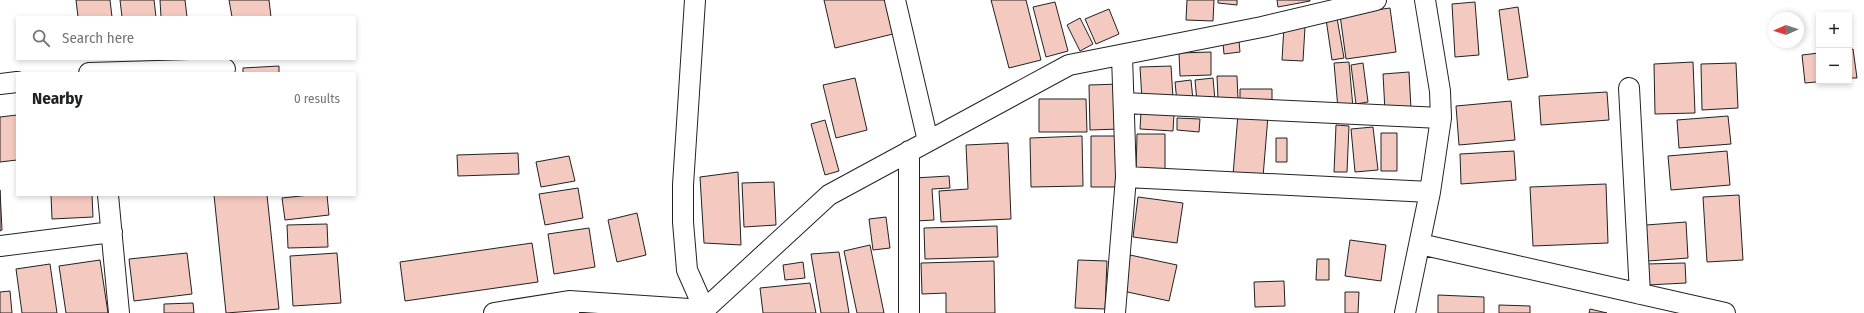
<!DOCTYPE html>
<meta charset="utf-8">
<style>
body{margin:0;font-family:"Fira Sans Condensed",sans-serif;background:#f6f6f6;color:#202124}
.controls{position:absolute;right:12px;top:12px;display:grid;overflow:hidden;border-radius:0px;box-shadow:0 2px 6px #0003}
.controls button{width:36px;height:36px;display:grid;place-items:center;padding:0;border:0;border-bottom:1px solid #e0e0e0;background:#fff;color:#202124;font:20px sans-serif}
.compass{position:absolute;left:1768px;top:12px;width:36px;height:36px;border-radius:50%;background:#fff;box-shadow:0 2px 6px #0003;rotate:267deg}
.list{margin:0;padding:0;list-style:none}
h2{display:flex;justify-content:space-between;align-items:center;height:52px;margin:0;padding:0 16px;font-size:17px}
h2 small{font-size:13px;font-weight:400;color:#757577}
.icon{flex:none;width:22px;height:22px;fill:none;stroke:currentColor;stroke-width:2;stroke-linecap:round;stroke-linejoin:round}
.map{position:relative;flex:none;width:1864px;height:313px;overflow:hidden}
.search{position:absolute;background:#fff;box-shadow:0 2px 6px #0003;left:16px;top:16px;width:340px;height:44px;display:flex;align-items:center;gap:10px;box-sizing:border-box;padding:0 14px;border-radius:0px;color:#757577;font-size:15px}
.panel{position:absolute;background:#fff;box-shadow:0 2px 6px #0003;left:16px;top:72px;width:340px;height:124px;border-radius:0px}
.map>svg:first-child{display:block}
</style>
<div class="map">
<svg width="1864" height="313" viewBox="0 0 1864 313">
<rect width="100%" height="100%" fill="#fff"/>
<path fill="#f3c9c0" stroke="#222" d="M76,0H110L112,17H78Z
M120,0H154L156,17H122Z
M160,0H185L187,17H161Z
M229,0H269L271,17H232Z
M824,0H885L893,34L835,48Z
M991,0H1026L1041,60L1009,68Z
M1187,0H1214L1213,21L1186,20Z
M1218,0H1237V5L1218,3Z
M1277,0H1310V1L1278,7Z
M1055,2L1068,51L1046,57L1033,7Z
M1475,2L1479,55L1455,57L1452,4Z
M1518,7L1528,77L1508,80L1499,10Z
M1390,8L1396,52L1346,59L1340,15Z
M1109,9L1119,34L1096,44L1085,19Z
M1080,18L1093,44L1080,51L1067,25Z
M1337,18L1344,58L1332,60L1326,19Z
M1284,26L1305,27L1303,61L1282,60Z
M1239,41L1240,52L1224,54L1223,43Z
M1853,49L1857,78H1849V50Z
M1211,52V75L1180,76L1179,53Z
M1819,53V81H1827L1805,83L1802,55Z
M1349,62L1353,108L1338,109L1334,63Z
M1693,62L1695,113L1655,114L1654,64Z
M1363,63L1368,102L1356,104L1351,65Z
M1736,63L1738,108L1702,110L1701,64Z
M279,66V73H243V68Z
M1171,66L1173,98L1142,100L1140,67Z
M1409,72L1411,109L1385,111L1383,74Z
M1217,76H1237L1238,99H1218Z
M855,78L867,130L836,138L823,85Z
M1213,78L1215,100L1197,102L1195,80Z
M1191,80L1193,100L1177,102L1175,82Z
M1120,84V129L1090,130L1089,85Z
M1240,89H1272V107H1240Z
M1607,92L1609,120L1541,125L1539,96Z
M1039,99H1086L1087,132H1039Z
M1511,101L1515,140L1459,145L1456,106Z
M1141,112L1174,114L1173,131L1140,129Z
M1238,114L1268,116L1263,177L1233,175Z
M17,115V160L0,162V117Z
M1728,116L1731,144L1679,148L1677,120Z
M1177,118L1200,119L1199,132L1177,130Z
M825,120L839,171L825,175L811,124Z
M1336,125L1349,126L1347,172H1334Z
M1373,127L1378,170L1355,172L1351,129Z
M1381,133H1397V171H1381Z
M1137,134H1165V174L1136,173Z
M1082,136L1083,186L1031,187L1030,138Z
M1091,136H1121L1120,187H1091Z
M1276,138H1287V162H1276Z
M1008,143L1011,219L941,222L939,191L968,189L966,145Z
M1514,151L1516,180L1461,184L1460,154Z
M1727,151L1730,185L1671,190L1668,156Z
M518,153L519,174L458,176L457,155Z
M569,156L575,181L541,187L536,162Z
M738,172L741,245L704,243L700,177Z
M949,176L950,188L932,189L934,220L916,221L914,178Z
M774,182L776,225L744,227L742,183Z
M1606,184L1608,243L1533,246L1530,187Z
M578,188L583,218L545,225L539,194Z
M0,190L2,230L0,231Z
M51,195H92L93,217L52,219Z
M214,195H267L279,309L226,313Z
M310,195H327L329,215L285,220L282,198Z
M1739,195L1743,260L1707,262L1703,197Z
M1138,197L1183,203L1177,243L1133,237Z
M637,213L646,255L617,262L608,220Z
M886,217L890,248L873,250L869,219Z
M1686,222L1688,258L1648,261L1646,225Z
M327,224L328,247L288,248L287,225Z
M997,226L998,257L925,259L924,228Z
M589,228L595,267L554,274L548,234Z
M1350,240L1386,245L1381,281L1345,276Z
M532,243L538,282L405,301L400,262Z
M870,245L884,313H857L844,251Z
M839,252L849,313H821L811,254Z
M187,253L192,294L134,301L129,259Z
M337,253L341,303L293,306L290,256Z
M1130,255L1177,265L1169,301L1123,291Z
M1317,259H1329V280H1316Z
M100,260L108,313H66L59,266Z
M1078,260L1107,261L1105,309L1075,308Z
M994,261L995,313H946V293L922,294L921,263Z
M803,262L805,278L785,280L783,265Z
M1685,263L1686,283L1647,285L1646,264Z
M50,264L57,313H22L16,269Z
M1284,281L1285,306L1255,307L1254,282Z
M810,283L816,313H763L760,288Z
M10,291L12,313H0V292Z
M1345,292H1359L1358,313H1345Z
M1438,295L1484,297V313H1438Z
M193,303L194,313H164V304Z
M1499,305L1530,306V313H1499Z
M1590,309L1607,313H1589Z"/>
<g fill="none" stroke-linecap="round" stroke-linejoin="round">
<g stroke="#222" stroke-width="22">
<path id="minor" d="M695,0L683,185V222L687,270L706,313
M895,0L928,141
M1425,0L1440,91L1441,118L1430,192
M89,73L225,69
M0,84L17,82
M1629,88L1640,294
M1124,103L1441,118
M909,151V313
M1126,177L1430,192L1405,313
M108,195L119,313
M1420,244L1725,313
M0,246L112,232
M494,313L569,301
M569,313V301L704,310L829,195L1069,65L1262,27L1376,0
M1115,313L1126,177L1122,56"/>
</g>
<use href="#minor" stroke="#fff" stroke-width="20"/>
</g>
</svg>
<div class="controls">
<button>+</button>
<button>−</button>
</div>
<svg class="compass" viewBox="-18 -18 36 36"><path d="M0-13l5 13h-10z" fill="#e53935"/><path d="M0 13l5-13h-10z" fill="#757577"/></svg>
<div class="search"><svg class="icon" aria-label="search" viewBox="0 0 24 24"><circle cx="10" cy="10" r="6"/><path d="M15 15l6 6"/></svg>Search here</div>
<section class="panel">
<h2>Nearby<small>0 results</small></h2>
<ul class="list">
</ul>
</section>
</div>
